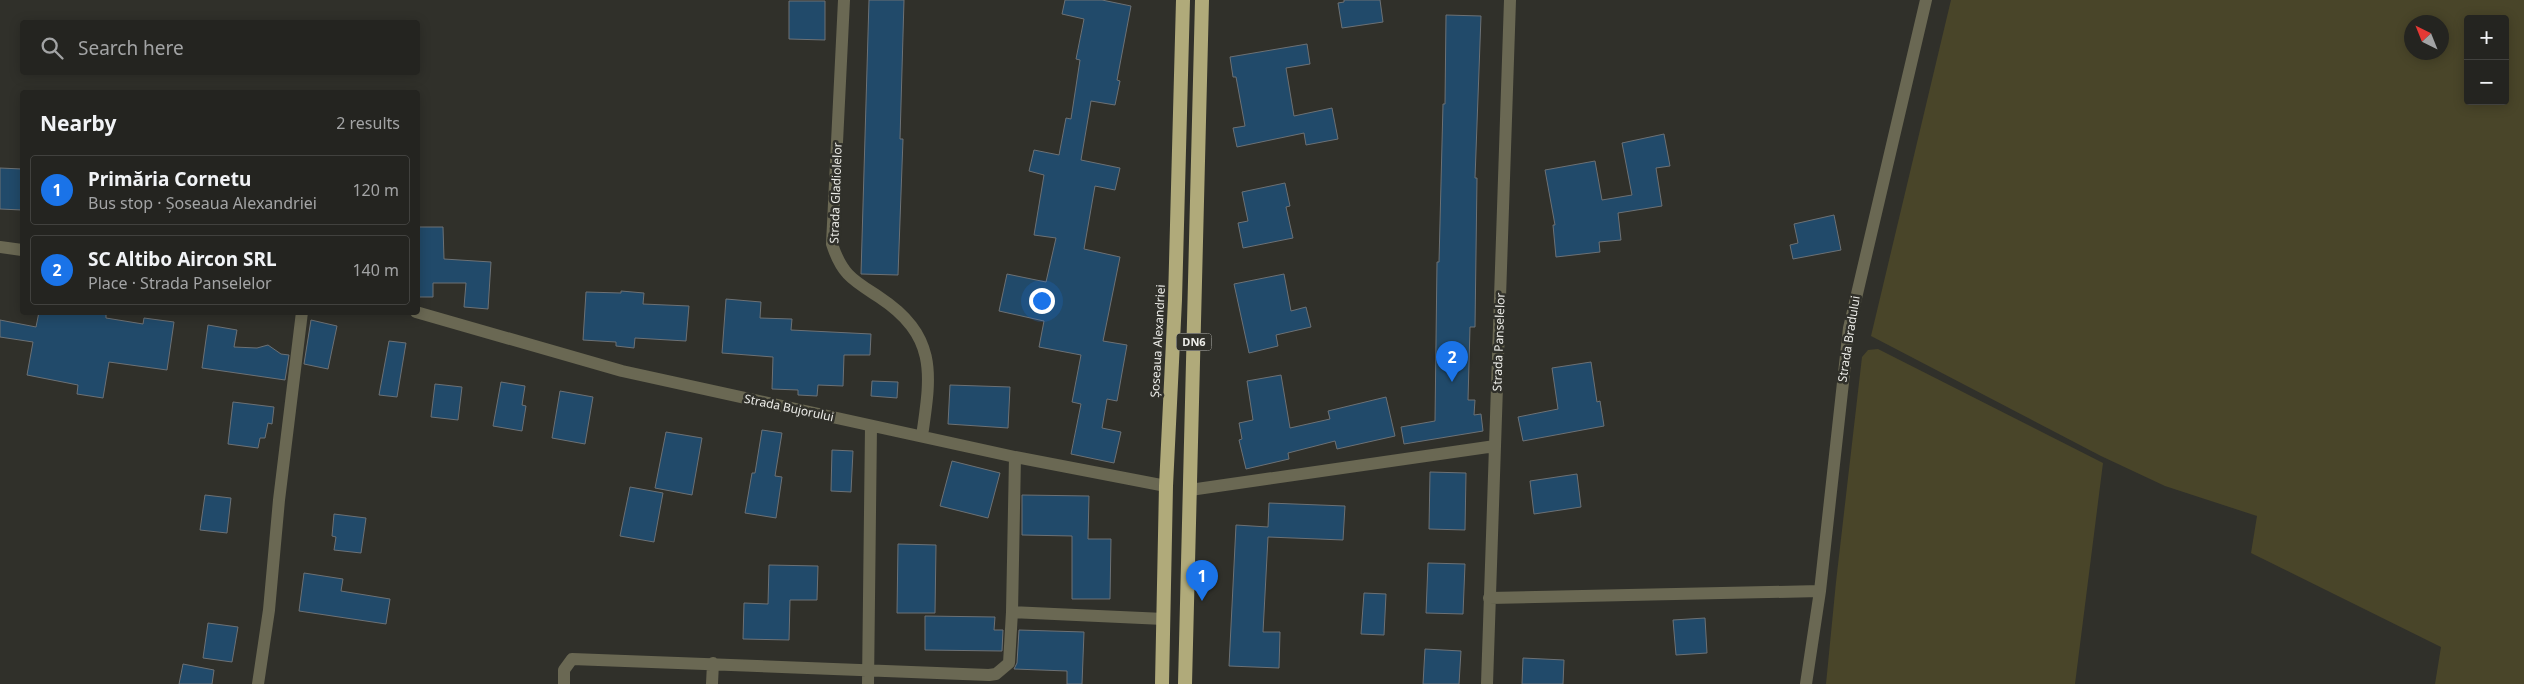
<!DOCTYPE html>
<meta charset="utf-8">
<style>
body{margin:0;font-family:"Noto Sans",sans-serif;background:#2c2c29;color:#f1f3f6}
.controls{position:absolute;right:15px;top:15px;display:grid;overflow:hidden;border-radius:5px;box-shadow:0 2px 12px #0003}
.controls button{width:45px;height:45px;display:grid;place-items:center;padding:0;border:0;border-bottom:1px solid #41413e;background:#242420;color:#f1f3f6;font:25px sans-serif}
.compass{position:absolute;left:2404px;top:15px;width:45px;height:45px;border-radius:50%;background:#242420;box-shadow:0 2px 12px #0003;rotate:317deg}
.you{position:absolute;left:1041px;top:300px;width:18px;height:18px;margin:-12px;border:4px solid #fff;border-radius:50%;background:#1a73e8;box-shadow:0 0 0 8px #1a73e833}
.badge{display:grid;place-items:center;width:32px;height:32px;border-radius:50%;background:#1a73e8;color:#fff;font-size:16px;font-weight:700}
.pin{position:absolute;translate:-50% -41px;filter:drop-shadow(0 1px 2px #0008)}
.pin::after{content:'';position:absolute;top:26px;width:18px;height:15px;background:inherit;clip-path:polygon(0 0,100% 0,50% 100%)}
.list{margin:0;padding:0;list-style:none}
h2{display:flex;justify-content:space-between;align-items:center;height:65px;margin:0;padding:0 20px;font-size:21px}
h2 small{font-size:16px;font-weight:400;color:#a3a4a5}
.list li{display:grid;grid-template-columns:32px 1fr auto;gap:15px;align-items:center;box-sizing:border-box;height:70px;margin:0 10px 10px;padding:0 10px;border:1px solid #41413e;border-radius:5px}
.list b{display:block;font-size:19px;white-space:nowrap}
.list p{margin:0;font-size:16px;white-space:nowrap;color:#a3a4a5}
.list em{font-size:16px;font-style:normal;color:#a3a4a5}
.icon{flex:none;width:28px;height:28px;fill:none;stroke:currentColor;stroke-width:2;stroke-linecap:round;stroke-linejoin:round}
.map{position:relative;flex:none;width:2524px;height:684px;overflow:hidden}
.search{position:absolute;background:#242420;box-shadow:0 2px 12px #0003;left:20px;top:20px;width:400px;height:55px;display:flex;align-items:center;gap:12px;box-sizing:border-box;padding:0 18px;border-radius:5px;color:#a3a4a5;font-size:19px}
.panel{position:absolute;background:#242420;box-shadow:0 2px 12px #0003;left:20px;top:90px;width:400px;height:225px;border-radius:5px}
.map>svg:first-child{display:block}
</style>
<div class="map">
<svg width="2524" height="684" viewBox="0 0 2524 684">
<rect width="100%" height="100%" fill="#30302a"/>
<path fill="#494529" fill-rule="evenodd" d="M1951,0H2524V684H2435L2441,647L2251,553L2257,516L2165,486L2101,456L1871,336ZM2468,19H2505V101H2468ZM2412,22H2442V52H2412Z
M1878,349L2103,463L2075,684H1826L1836,582L1862,357L1868,350Z"/>
<path fill="#214a6a" stroke="#6c7175" d="M869,0H904L900,139H903L898,275L861,274Z
M1065,0H1102L1131,6L1117,80L1120,81L1115,105L1091,101L1081,160L1120,168L1115,190L1095,186L1084,249L1120,257L1103,341L1127,345L1117,401L1107,399L1102,428L1121,432L1114,463L1071,454L1081,404L1072,402L1081,355L1039,347L1044,321L999,311L1007,274L1046,282L1056,238L1034,235L1044,175L1029,171L1034,150L1059,155L1066,118L1071,119L1080,60L1076,59L1084,19L1062,14Z
M1344,0H1380L1383,22L1342,28L1338,3L1344,2Z
M789,1H825V40L789,39Z
M1446,15L1481,16L1475,178H1477L1475,327H1470L1468,400H1475L1474,415L1481,414L1483,431L1404,444L1401,427L1435,421L1437,262H1439L1443,104H1445Z
M1307,44L1310,64L1286,68L1294,116L1332,108L1338,139L1306,145L1304,133L1237,147L1233,128L1245,126L1236,77H1233L1230,57Z
M1664,134L1670,166L1656,168L1662,206L1618,213L1621,240L1599,242L1600,252L1556,257L1553,225H1555L1545,170L1595,161L1602,200L1632,195L1622,143Z
M0,168L22,169V210L0,209Z
M1285,183L1290,206L1286,207L1293,238L1243,248L1238,223L1248,221L1242,192Z
M1834,215L1841,250L1793,259L1790,245L1798,243L1794,224Z
M418,227H443L444,259L491,262L488,309L464,307L466,283H433V297H418Z
M1284,274L1291,311L1306,307L1311,327L1276,335L1278,346L1249,353L1234,284Z
M621,291L644,293L643,304L689,306L686,341L635,338L634,348L616,346V342L583,340L586,292L621,293Z
M726,299L761,302L760,318L792,319L791,330L871,334L870,355H844L843,386L818,385L817,396L798,395V390L772,389L773,357L722,353Z
M39,312H106V318L143,324L144,318L174,322L167,370L109,362L103,398L77,394L78,385L27,375L33,342L0,337V320L36,327Z
M311,320L337,326L328,369L304,364Z
M208,325L237,330L234,347L257,348L268,345L281,354L289,355L285,380L202,368Z
M389,341L406,343L397,397L379,395Z
M1591,362L1597,402L1600,401L1604,426L1523,441L1518,417L1558,409L1552,368Z
M1281,375L1290,428L1330,419L1328,411L1386,397L1395,436L1337,449L1335,441L1288,453L1289,459L1246,469L1239,440L1242,439L1239,423L1253,420L1247,381Z
M872,381L898,382L897,398L871,396Z
M501,382L525,386L522,405L526,406L522,431L493,426Z
M435,384L462,387L458,420L431,417Z
M950,385L1010,387L1008,428L948,424Z
M560,391L593,397L585,444L552,438Z
M233,402L274,407L272,424L268,423L265,438H260L258,448L228,444Z
M762,430L782,433L775,476L782,477L776,518L745,513L752,473H755Z
M666,432L702,438L692,495L655,488Z
M832,450L853,451L851,492L831,491Z
M952,461L1000,473L988,518L940,506Z
M1430,472L1466,473L1465,530L1429,529Z
M1577,474L1581,507L1534,514L1530,481Z
M630,487L663,493L654,542L620,536Z
M205,495L231,498L227,533L200,530Z
M1022,495L1089,496L1088,539H1111L1110,599H1072V536L1022,535Z
M1269,503L1345,506L1343,540L1268,537L1263,632H1280L1279,668L1229,666L1236,525L1268,527Z
M334,514L366,518L361,553L334,550L336,537L332,536Z
M898,544L936,545L935,613H897Z
M1428,563L1465,564L1463,614L1426,613Z
M769,565L818,566L817,600H790L789,640L743,639L744,603L768,604Z
M304,573L343,579L341,591L390,599L386,624L299,611Z
M1364,593L1386,594L1384,635L1361,634Z
M925,616L995,617L994,630H1003L1002,651L925,650Z
M1705,618L1707,653L1676,655L1673,620Z
M208,623L238,627L232,662L203,658Z
M1019,630L1084,632L1082,684H1067V671L1014,669L1017,663Z
M1425,649L1461,651L1459,684H1423Z
M1523,658L1564,660L1563,684H1522Z
M183,664L214,670L212,684H179Z"/>
<g fill="none" stroke-linecap="round" stroke-linejoin="round">
<path stroke="#6a6853" stroke-width="12" d="M844,0L832,244C842,275 853,280 879,297C938,336 931,374 922,436
M0,247L22,250
M416,312L622,371L1015,457L1166,486
M1015,457L1012,612L1164,619
M1190,490L1495,446
M1489,598L1820,591
M258,684L269,610L279,500L302,312
M564,684V670L572,659L989,675L996,674L1009,663L1012,612
M712,684L713,663
M868,684L871,426
M1487,684L1510,0
M1806,684L1820,591L1849,328L1926,0"/>
<path stroke="#b0aa7a" stroke-width="14" d="M1162,684L1166,486L1175,300L1183,0
M1185,684L1202,0"/>
</g>
<g text-anchor="middle" stroke-width="5" stroke-linejoin="round" paint-order="stroke">
<rect fill="#30302a" stroke="#b4b4b0" stroke-width="1" x="1176.5" y="333.5" width="35" height="17" rx="4"/>
<g font-size="11" font-weight="bold" fill="#edede9">
<text x="1194" y="346">DN6</text>
</g>
<g font-size="12" fill="#edede9" stroke="#30302a">
<text transform="translate(836 193) rotate(-88)" y="4">Strada Gladiolelor</text>
<text transform="translate(1849 339) rotate(-81)" y="4">Strada Bradului</text>
<text transform="translate(1158 341) rotate(-87)" y="4">Șoseaua Alexandriei</text>
<text transform="translate(1499 342) rotate(-88)" y="4">Strada Panselelor</text>
<text transform="translate(789 408) rotate(12)" y="4">Strada Bujorului</text>
</g>
</g>
</svg>
<div class="controls">
<button>+</button>
<button>−</button>
</div>
<svg class="compass" viewBox="-18 -18 36 36"><path d="M0-13l5 13h-10z" fill="#e53935"/><path d="M0 13l5-13h-10z" fill="#a3a4a5"/></svg>
<div class="you"></div>
<div class="pin badge" style="left:1202px;top:601px">1</div>
<div class="pin badge" style="left:1452px;top:382px">2</div>
<div class="search"><svg class="icon" aria-label="search" viewBox="0 0 24 24"><circle cx="10" cy="10" r="6"/><path d="M15 15l6 6"/></svg>Search here</div>
<section class="panel">
<h2>Nearby<small>2 results</small></h2>
<ul class="list">
<li><span class="badge">1</span><div><b>Primăria Cornetu</b><p>Bus stop · Șoseaua Alexandriei</p></div><em>120 m</em></li>
<li><span class="badge">2</span><div><b>SC Altibo Aircon SRL</b><p>Place · Strada Panselelor</p></div><em>140 m</em></li>
</ul>
</section>
</div>
